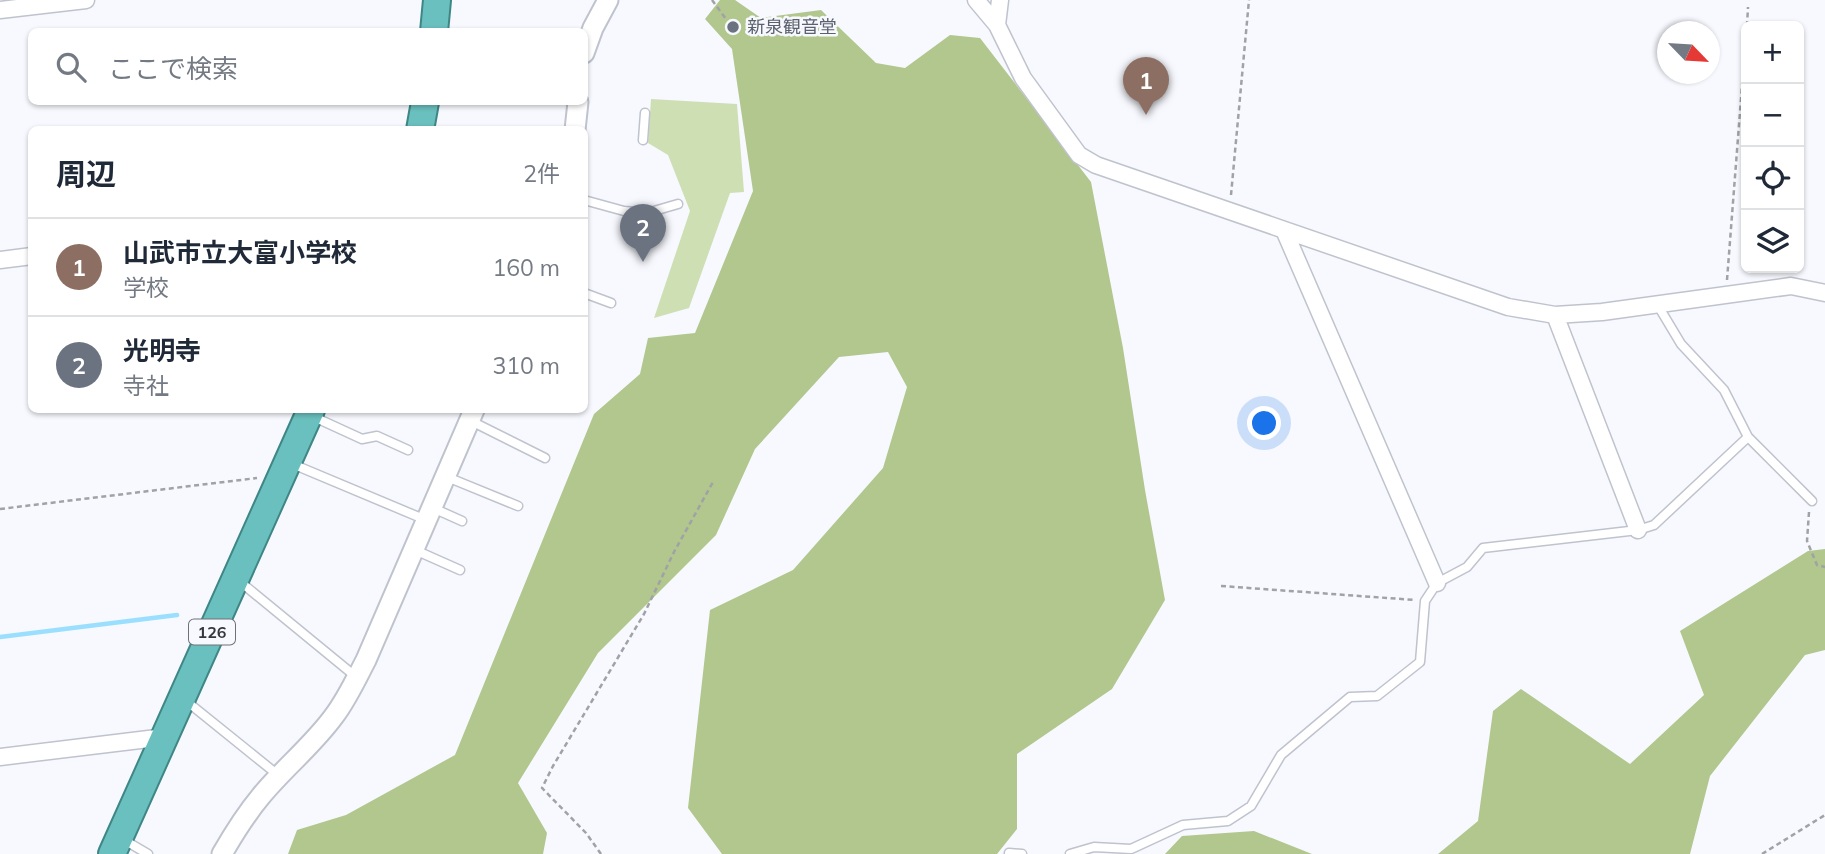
<!DOCTYPE html>
<html lang="ja">
<meta charset="utf-8">
<style>
body{margin:0;font-family:Mulish,"Noto Sans JP",sans-serif;background:#f6f6f7;color:#1f2937}
.controls{position:absolute;right:21px;top:21px;display:grid;overflow:hidden;border-radius:10px;box-shadow:0 2px 5px #0004}
.controls button{width:63px;height:63px;display:grid;place-items:center;padding:0;border:0;border-bottom:2px solid #e0e1e3;background:#fff;color:#1f2937;font:35px sans-serif}
.compass{position:absolute;left:1657px;top:21px;width:63px;height:63px;border-radius:50%;background:#fff;box-shadow:0 2px 5px #0004;rotate:115deg}
.you{position:absolute;left:1265px;top:424px;width:24px;height:24px;margin:-18px;border:5px solid #fff;border-radius:50%;background:#1a73e8;box-shadow:0 0 0 10px #1a73e833}
.badge{display:grid;place-items:center;width:46px;height:46px;border-radius:50%;background:#c33565;color:#fff;font-size:23px;font-weight:700}
.pin{position:absolute;translate:-50% -58px;filter:drop-shadow(0 2px 4px #0008)}
.pin::after{content:'';position:absolute;top:37px;width:24px;height:21px;background:inherit;clip-path:polygon(0 0,100% 0,50% 100%)}
.list{margin:0;padding:0;list-style:none}
h2{display:flex;justify-content:space-between;align-items:center;height:91px;margin:0;padding:0 28px;font-size:30px}
h2 small{font-size:23px;font-weight:400;color:#747a83}
.list li{display:grid;grid-template-columns:46px 1fr auto;gap:21px;align-items:center;box-sizing:border-box;height:98px;padding:0 28px;border-top:2px solid #e0e1e3}
.list b{display:block;font-size:26px;white-space:nowrap}
.list p{margin:0;font-size:23px;white-space:nowrap;color:#747a83}
.list em{font-size:23px;font-style:normal;color:#747a83}
.icon{flex:none;width:38px;height:38px;fill:none;stroke:currentColor;stroke-width:2;stroke-linecap:round;stroke-linejoin:round}
.map{position:relative;flex:none;width:1825px;height:854px;overflow:hidden}
.search{position:absolute;background:#fff;box-shadow:0 2px 5px #0004;left:28px;top:28px;width:560px;height:77px;display:flex;align-items:center;gap:18px;box-sizing:border-box;padding:0 24px;border-radius:10px;color:#747a83;font-size:26px}
.panel{position:absolute;background:#fff;box-shadow:0 2px 5px #0004;left:28px;top:126px;width:560px;height:287px;border-radius:10px}
.map>svg:first-child{display:block}
</style>
<div class="map">
<svg width="1825" height="854" viewBox="0 0 1825 854">
<rect width="100%" height="100%" fill="#f7f9fe"/>
<path fill="#cedfb4" d="M651,99L737,104L744,192L730,193L689,308L654,318L690,211L668,155L648,143Z"/>
<path fill="#b1c78d" d="M720,0H735L761,18L821,10L876,63L905,68L950,35L980,38L1091,182L1123,348L1145,490L1165,600L1112,689L1017,754V829L997,854H722L688,808L710,610L793,570L883,468L907,387L888,352L839,357L755,449L716,535L598,653L518,783L547,833L543,854H288L297,830L346,815L455,755L594,414L640,374L648,338L695,333L753,191L732,49L705,19Z
M1825,549V650L1805,655L1710,776L1690,854H1438L1478,821L1493,711L1521,689L1630,764L1704,695L1680,631L1808,551Z
M1254,831L1312,854H1165L1182,836Z"/>
<g fill="none" stroke-linecap="round" stroke-linejoin="round">
<path stroke="#9adffe" stroke-width="4.5" d="M0,637L177,615"/>
<g stroke="#bfc3ce" stroke-width="11">
<path id="service" d="M643,140L645,113
M584,200L624,211L647,213L678,204
M584,293L611,303
M1657,304L1681,344L1724,390L1748,437L1812,501
M314,417L362,439L377,436L408,450
M469,420L545,458
M290,463L426,520
M447,477L518,506
M433,508L462,521
M415,550L460,570
M238,580L355,676
M185,700L278,775
M124,840L148,854
M1009,853L1022,854
M1070,854L1094,847L1131,849L1183,825L1228,821L1251,806L1281,755L1350,697L1377,696L1420,662L1425,601L1437,583L1467,567L1483,548L1638,530L1654,525L1748,437"/>
</g>
<g stroke="#bfc3ce" stroke-width="19">
<path id="minor" d="M976,0L997,25L1023,78L1079,155L1096,165L1508,307L1555,315L1602,312L1791,286L1825,293
M0,10L86,0
M997,25L1000,0
M1284,230L1437,583
M0,260L32,256
M1555,315L1638,530
M0,757L165,737"/>
</g>
<g stroke="#bfc3ce" stroke-width="23">
<path id="tertiary" d="M584,53L593,28L608,0
M575,130L578,102
M222,854C234,833 246,814 261,796C284,768 313,745 334,716C347,699 356,679 366,660L474,410"/>
</g>
<g stroke="#3f8686" stroke-width="30">
<path id="trunk" d="M434,32L437,0
M420,130L425,102
M112,854L311,410"/>
</g>
<path stroke="#a0a2a6" stroke-width="2.5" stroke-dasharray="5 3.5" stroke-linecap="butt" d="M712,0L726,19
M1747,26L1748,7
M1231,195L1249,0
M1727,280L1746,34
M0,509L257,478
M1809,512L1807,541L1817,565L1825,567
M1221,586L1415,600
M601,854L586,833L542,788L553,766L644,614L674,552L713,482
M1762,854L1825,815"/>
<use href="#service" stroke="#fff" stroke-width="8"/>
<use href="#minor" stroke="#fff" stroke-width="16"/>
<use href="#tertiary" stroke="#fff" stroke-width="19"/>
<use href="#trunk" stroke="#6ac0be" stroke-width="26"/>
</g>
<circle fill="#6b7280" stroke="#f7f9fe" stroke-width="2.5" cx="733" cy="27" r="7"/>
<g text-anchor="middle" stroke-width="5" stroke-linejoin="round" paint-order="stroke">
<rect fill="#f7f9fe" stroke="#6f7176" stroke-width="2" x="189" y="619.5" width="46" height="25" rx="5"/>
<g font-size="16" font-weight="bold" fill="#35373b">
<text x="212" y="638">126</text>
</g>
<g font-size="18" fill="#5b616d" stroke="#f7f9fe" text-anchor="start">
<text x="747" y="33">新泉観音堂</text>
</g>
</g>
</svg>
<div class="controls">
<button>+</button>
<button>−</button>
<button><svg class="icon" aria-label="locate" viewBox="0 0 24 24"><circle cx="12" cy="12" r="6"/><path d="M12 2v4M12 18v4M2 12h4M18 12h4"/></svg></button>
<button><svg class="icon" aria-label="layers" viewBox="0 0 24 24"><path d="M12 4l9 5-9 5-9-5zM3 14l9 5 9-5"/></svg></button>
</div>
<svg class="compass" viewBox="-18 -18 36 36"><path d="M0-13l5 13h-10z" fill="#e53935"/><path d="M0 13l5-13h-10z" fill="#747a83"/></svg>
<div class="you"></div>
<div class="pin badge" style="left:1146px;top:115px;background:#8d6e63">1</div>
<div class="pin badge" style="left:643px;top:262px;background:#6b7280">2</div>
<div class="search"><svg class="icon" aria-label="search" viewBox="0 0 24 24"><circle cx="10" cy="10" r="6"/><path d="M15 15l6 6"/></svg>ここで検索</div>
<section class="panel">
<h2>周辺<small>2件</small></h2>
<ul class="list">
<li><span class="badge" style="background:#8d6e63">1</span><div><b>山武市立大富小学校</b><p>学校</p></div><em>160 m</em></li>
<li><span class="badge" style="background:#6b7280">2</span><div><b>光明寺</b><p>寺社</p></div><em>310 m</em></li>
</ul>
</section>
</div>
